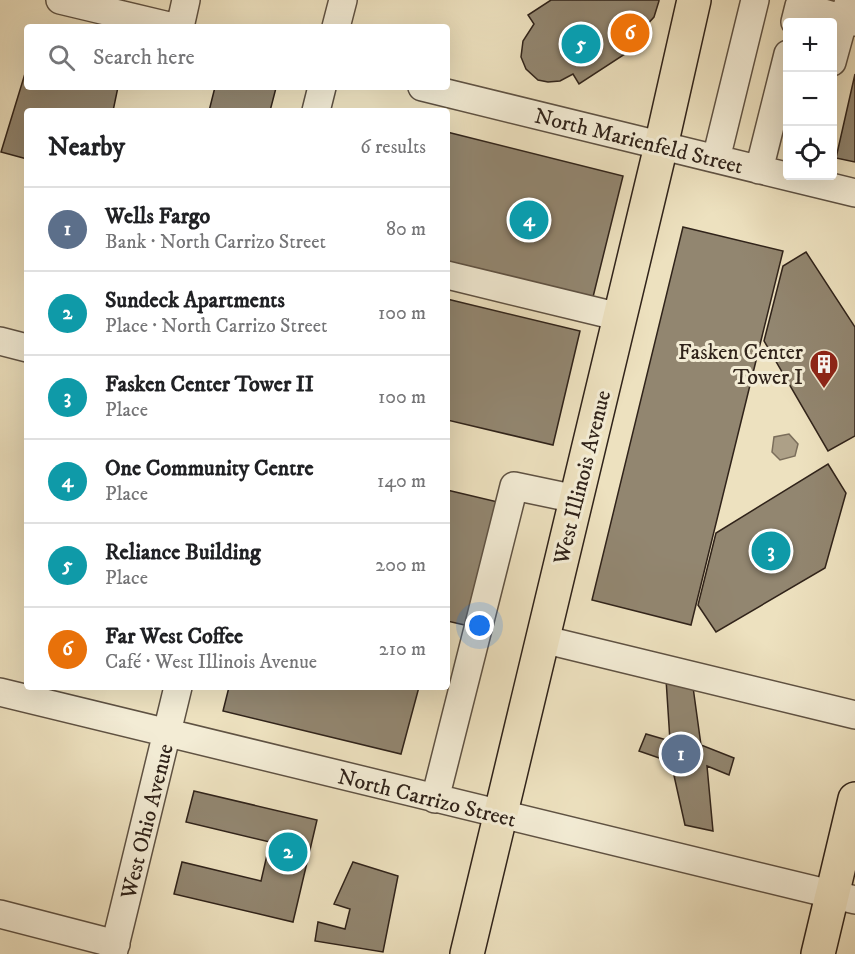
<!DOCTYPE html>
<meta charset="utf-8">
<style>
body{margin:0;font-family:"IM FELL DW Pica",serif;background:#f2f2f2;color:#202124}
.controls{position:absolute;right:18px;top:18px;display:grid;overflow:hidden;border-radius:6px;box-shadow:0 6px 24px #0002}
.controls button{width:54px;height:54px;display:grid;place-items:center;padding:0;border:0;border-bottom:2px solid #e0e0e0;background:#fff;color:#202124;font:30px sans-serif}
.you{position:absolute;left:480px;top:626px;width:21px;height:21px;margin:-15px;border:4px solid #fff;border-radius:50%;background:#1a73e8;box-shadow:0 0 0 9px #1a73e833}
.badge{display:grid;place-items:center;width:39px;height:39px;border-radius:50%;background:#8f2418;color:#fff;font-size:20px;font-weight:700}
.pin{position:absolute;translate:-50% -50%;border:3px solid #fff;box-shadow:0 2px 6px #0006}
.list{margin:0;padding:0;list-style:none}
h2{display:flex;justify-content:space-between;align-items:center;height:78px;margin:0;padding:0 24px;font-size:26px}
h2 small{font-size:20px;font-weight:400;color:#757577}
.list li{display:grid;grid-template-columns:39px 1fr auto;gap:18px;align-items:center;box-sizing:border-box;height:84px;padding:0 24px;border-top:2px solid #e0e0e0}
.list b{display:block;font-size:22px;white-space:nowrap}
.list p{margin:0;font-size:20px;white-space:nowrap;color:#757577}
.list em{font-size:20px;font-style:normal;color:#757577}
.icon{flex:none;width:33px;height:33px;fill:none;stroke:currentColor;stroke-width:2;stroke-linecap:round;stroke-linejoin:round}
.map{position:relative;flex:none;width:855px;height:954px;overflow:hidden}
.search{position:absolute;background:#fff;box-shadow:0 6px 24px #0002;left:24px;top:24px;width:426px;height:66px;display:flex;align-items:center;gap:15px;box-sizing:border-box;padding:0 21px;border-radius:6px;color:#757577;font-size:22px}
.panel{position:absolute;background:#fff;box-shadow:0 6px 24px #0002;left:24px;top:108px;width:426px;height:582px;border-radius:6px}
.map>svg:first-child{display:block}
</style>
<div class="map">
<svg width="855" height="954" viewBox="0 0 855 954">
<rect width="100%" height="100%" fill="#ede1bf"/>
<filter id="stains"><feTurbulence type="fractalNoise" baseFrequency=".00333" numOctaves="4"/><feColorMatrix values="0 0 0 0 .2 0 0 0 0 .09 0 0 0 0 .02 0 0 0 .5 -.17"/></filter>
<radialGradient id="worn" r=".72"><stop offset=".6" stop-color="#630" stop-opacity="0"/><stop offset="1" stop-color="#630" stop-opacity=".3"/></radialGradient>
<path fill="#ada087" stroke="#7b6e5b" stroke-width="1.5" d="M789,434L798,444L795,456L780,460L772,452L774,437Z"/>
<path fill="#928670" stroke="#30231a" stroke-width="1.5" d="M551,0H659V1L654,17L643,29L648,39L579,84L573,74L560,81L548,82L538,80L526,69L521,57L523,41L534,24L528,15Z
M27,67V87H118L113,111H27V159L1,152Z
M855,74V162L836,158Z
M215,87H264L276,88L270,111H209Z
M447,132L623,176L592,301L447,265Z
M683,227L783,251L691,625L592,600Z
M806,252L855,327V436L828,451L764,341L783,266Z
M447,299L580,331L553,445L447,420Z
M828,464L846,493L825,568L716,632L698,605L716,533Z
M447,490L502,503L469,626L447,621Z
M666,679L693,687L701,745L734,758L729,775L707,766L713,831L685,825L671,762L639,751L646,734L670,741Z
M229,687H419L401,754L223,711Z
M194,791L317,820L293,922L174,894L182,862L261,881L270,842L186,822Z
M353,862L398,876L383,952L315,941L318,922L345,929L350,909L334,904Z"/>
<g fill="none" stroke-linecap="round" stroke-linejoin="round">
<g stroke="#5f5243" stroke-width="30">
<path id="minor" d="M60,0L173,27
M795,22L799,6L855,22
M180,27L186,0
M336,27L343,0
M832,62L849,0
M422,87L855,193
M316,111L322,87
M716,159L755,0
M759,170L788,54
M447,275L620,317
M0,341L27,348
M542,639L855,715
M0,692L855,900
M435,799L514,486L576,499
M0,914L116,944
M113,954L178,687"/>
</g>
<g stroke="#30231a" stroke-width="36">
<path id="major" d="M467,954L661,146L694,0
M818,954L855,799"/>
</g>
<use href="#minor" stroke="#f3ecd5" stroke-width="27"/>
<use href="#major" stroke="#ede1bf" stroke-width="33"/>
</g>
<defs>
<g id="building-pin" transform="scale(1.5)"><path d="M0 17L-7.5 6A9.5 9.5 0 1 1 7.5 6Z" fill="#8f2418" stroke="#f3ecd5"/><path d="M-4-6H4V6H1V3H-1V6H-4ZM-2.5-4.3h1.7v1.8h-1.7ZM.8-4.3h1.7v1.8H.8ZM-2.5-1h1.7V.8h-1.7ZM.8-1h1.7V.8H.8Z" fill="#fff"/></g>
</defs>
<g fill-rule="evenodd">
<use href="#building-pin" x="824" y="364"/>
</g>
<g text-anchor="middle" stroke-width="6" stroke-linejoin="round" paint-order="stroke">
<g font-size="22" fill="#30231a" stroke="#f3ecd5">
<text transform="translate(639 140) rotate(14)" y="8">North Marienfeld Street</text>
<text transform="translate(581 477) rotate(-76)" y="8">West Illinois Avenue</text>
<text transform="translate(427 797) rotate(14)" y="8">North Carrizo Street</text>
<text transform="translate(146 821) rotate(-76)" y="8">West Ohio Avenue</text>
</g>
<g font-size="22" fill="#30231a" stroke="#f3ecd5" text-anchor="end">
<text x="803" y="359">Fasken Center<tspan x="803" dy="25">Tower I</tspan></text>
</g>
</g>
<rect width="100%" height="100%" filter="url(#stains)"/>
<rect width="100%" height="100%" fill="url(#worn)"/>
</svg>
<div class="controls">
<button>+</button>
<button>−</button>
<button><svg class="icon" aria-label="locate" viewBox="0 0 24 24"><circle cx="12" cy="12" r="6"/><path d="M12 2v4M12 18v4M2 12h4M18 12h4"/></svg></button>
</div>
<div class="you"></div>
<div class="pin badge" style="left:681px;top:754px;background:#5c6f8a">1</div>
<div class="pin badge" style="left:288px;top:852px;background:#0f9aa8">2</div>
<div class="pin badge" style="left:771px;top:551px;background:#0f9aa8">3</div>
<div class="pin badge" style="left:529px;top:220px;background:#0f9aa8">4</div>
<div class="pin badge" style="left:581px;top:44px;background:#0f9aa8">5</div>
<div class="pin badge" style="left:630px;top:33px;background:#e8710a">6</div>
<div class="search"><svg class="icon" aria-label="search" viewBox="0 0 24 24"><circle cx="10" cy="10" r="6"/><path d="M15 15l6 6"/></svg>Search here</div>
<section class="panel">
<h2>Nearby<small>6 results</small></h2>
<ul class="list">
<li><span class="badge" style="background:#5c6f8a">1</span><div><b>Wells Fargo</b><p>Bank · North Carrizo Street</p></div><em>80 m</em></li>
<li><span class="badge" style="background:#0f9aa8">2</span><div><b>Sundeck Apartments</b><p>Place · North Carrizo Street</p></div><em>100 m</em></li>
<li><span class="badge" style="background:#0f9aa8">3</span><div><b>Fasken Center Tower II</b><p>Place</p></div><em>100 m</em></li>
<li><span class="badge" style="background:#0f9aa8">4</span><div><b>One Community Centre</b><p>Place</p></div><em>140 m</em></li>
<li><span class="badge" style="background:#0f9aa8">5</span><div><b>Reliance Building</b><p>Place</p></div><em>200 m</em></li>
<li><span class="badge" style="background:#e8710a">6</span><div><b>Far West Coffee</b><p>Café · West Illinois Avenue</p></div><em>210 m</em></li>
</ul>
</section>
</div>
